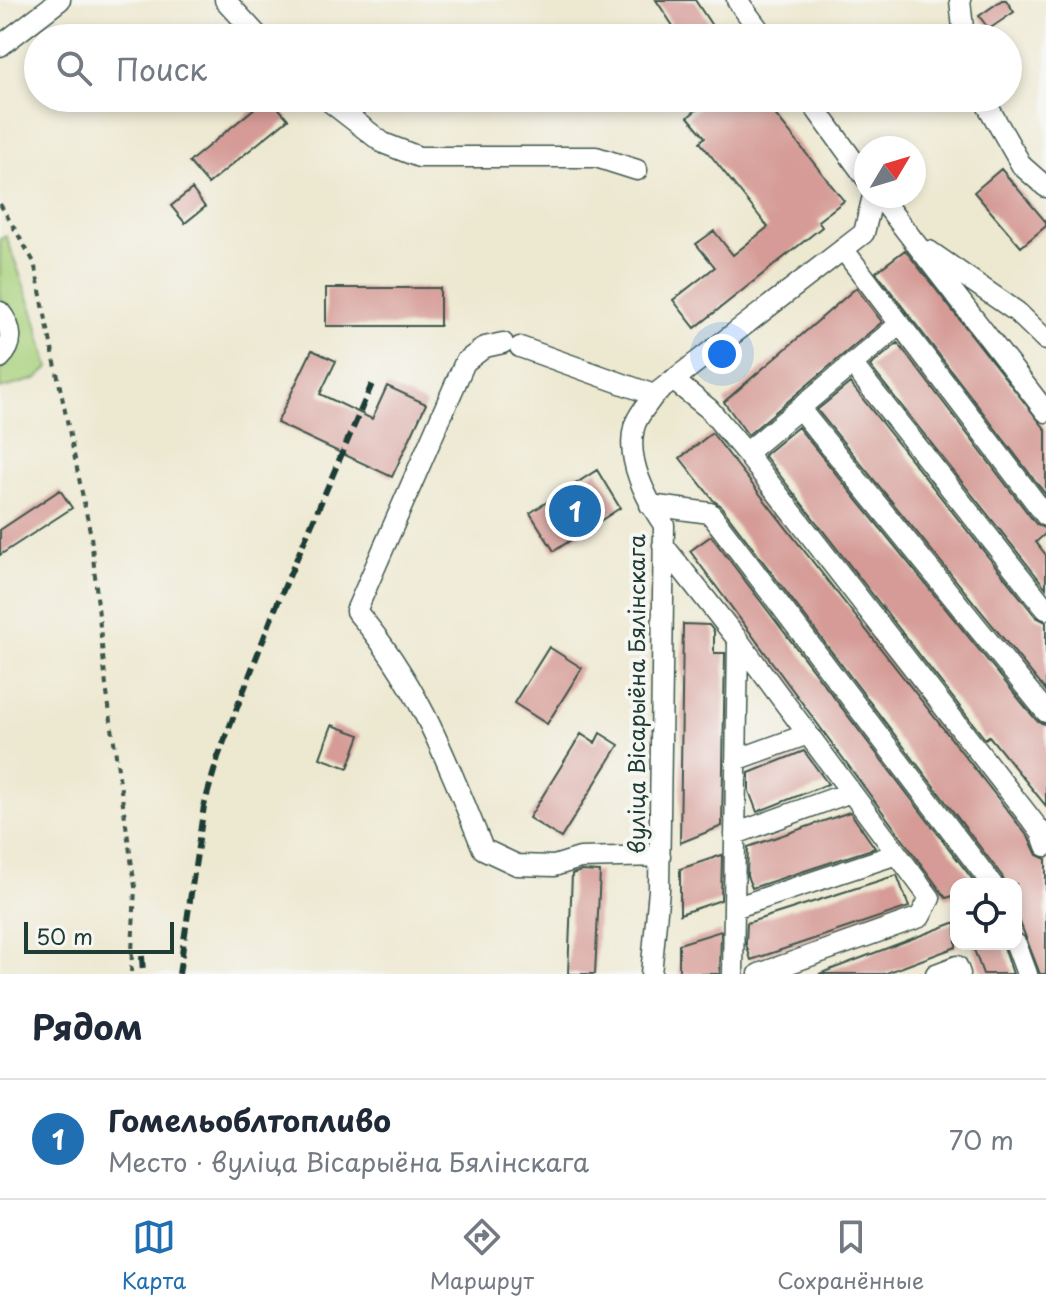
<!DOCTYPE html>
<html lang="ru">
<meta charset="utf-8">
<style>
body{margin:0;font-family:"Playpen Sans",sans-serif;background:#f6f6f7;color:#1f2937}
.controls{position:absolute;right:24px;bottom:24px;display:grid;overflow:hidden;border-radius:16px;box-shadow:0 4px 12px #0003}
.controls button{width:72px;height:72px;display:grid;place-items:center;padding:0;border:0;border-bottom:2px solid #e0e1e3;background:#fff;color:#1f2937;font:40px sans-serif}
.compass{position:absolute;left:854px;top:136px;width:72px;height:72px;border-radius:50%;background:#fff;box-shadow:0 4px 12px #0003;rotate:52deg}
.scale{position:absolute;left:24px;bottom:20px;width:150px;box-sizing:border-box;padding-left:8px;border:4px solid #1f3d34;border-top:0;font-size:22px;line-height:28px;white-space:nowrap;color:#1f3d34;-webkit-text-stroke:6px #f6f6f2;paint-order:stroke}
.you{position:absolute;left:722px;top:354px;width:28px;height:28px;margin:-20px;border:6px solid #fff;border-radius:50%;background:#1a73e8;box-shadow:0 0 0 12px #1a73e833}
.badge{display:grid;place-items:center;width:52px;height:52px;border-radius:50%;background:#1f6fb2;color:#fff;font-size:26px;font-weight:700}
.pin{position:absolute;translate:-50% -50%;border:4px solid #fff;box-shadow:0 2px 8px #0006}
.list{margin:0;padding:0;list-style:none}
h2{display:flex;justify-content:space-between;align-items:center;height:104px;margin:0;padding:0 32px;font-size:34px}
h2 small{font-size:26px;font-weight:400;color:#747a83}
.list li{display:grid;grid-template-columns:52px 1fr auto;gap:24px;align-items:center;box-sizing:border-box;height:120px;padding:0 32px;border-top:2px solid #e0e1e3}
.list b{display:block;font-size:30px;white-space:nowrap}
.list p{margin:0;font-size:26px;white-space:nowrap;color:#747a83}
.list em{font-size:26px;font-style:normal;color:#747a83}
.icon{flex:none;width:44px;height:44px;fill:none;stroke:currentColor;stroke-width:2;stroke-linecap:round;stroke-linejoin:round}
.map{position:relative;flex:none;width:1046px;height:974px;overflow:hidden}
.search{position:absolute;background:#fff;box-shadow:0 4px 12px #0003;left:24px;right:24px;top:24px;height:88px;display:flex;align-items:center;gap:20px;box-sizing:border-box;padding:0 28px;border-radius:44px;color:#747a83;font-size:30px}
.sheet{height:224px;background:#fff}
nav{display:flex;justify-content:space-around;align-items:center;box-sizing:border-box;height:112px;border-top:2px solid #e0e1e3;background:#fff;font-size:22px;color:#747a83}
nav a{display:grid;justify-items:center;gap:4px}
nav .on{color:#1f6fb2}
.map>svg:first-child{display:block}
</style>
<div class="map">
<svg width="1046" height="974" viewBox="0 0 1046 974">
<rect width="100%" height="100%" fill="#f6f6f2"/>
<filter id="ink" filterUnits="userSpaceOnUse"><feTurbulence type="fractalNoise" baseFrequency=".0125" numOctaves="2"/><feDisplacementMap in="SourceGraphic" scale="16" xChannelSelector="R" yChannelSelector="G"/><feConvolveMatrix kernelMatrix="1 2 1 2 8 2 1 2 1" color-interpolation-filters="sRGB"/></filter>
<filter id="wash" filterUnits="userSpaceOnUse"><feTurbulence type="fractalNoise" baseFrequency=".006" numOctaves="4" result="noise"/><feDisplacementMap in="SourceGraphic" scale="32" xChannelSelector="R" yChannelSelector="G"/><feGaussianBlur stdDeviation="1.8" result="paint"/><feColorMatrix in="noise" values="0 0 0 0 0 0 0 0 0 0 0 0 0 0 0 0 0 1.4 0 .05"/><feComposite in="paint" operator="in"/></filter>
<g filter="url(#wash)">
<rect width="100%" height="100%" fill="#ede8d0"/>
<path fill="#a8d07b" stroke="#648658" stroke-width="2" d="M6,236L34,314L49,368L36,379L0,389V369L6,366L15,318L0,299V239Z"/>
<g id="blocks">
<path fill="#d69b96" d="M656,0H695L720,38H681Z
M1002,0H1006L1014,12L989,29L979,16Z
M267,98H270L288,119L208,184L189,162Z
M710,98H762L844,201L818,221L822,227L695,328L673,300L715,267L696,244L714,231L733,255L768,227L700,142L705,137L688,117Z
M1001,169L1046,222V226L1021,247L974,192Z
M192,189L205,207L185,223L171,206Z
M905,250L1046,430V495L876,272Z
M326,288H440V326H326Z
M856,288L882,322L748,435L724,402Z
M898,343L1036,524L1046,529V533L1036,542L1046,555V588L870,366Z
M312,350L336,361L320,394L372,419L387,386L426,404L392,477L277,423Z
M850,383L1036,617L1046,622V691L817,410Z
M798,427L1036,720L1046,725V806L989,736L985,739L764,455Z
M712,433L1029,838L1037,855L1046,859V974H1040L1016,912V884H1005L1002,876L720,505L714,501L680,458Z
M597,470L620,508L554,551L530,513Z
M60,490L72,508L0,555V530Z
M711,536L976,884H956V895L946,898L690,551Z
M683,624L709,625L714,631V653H725L722,826L680,843Z
M549,647L582,668L547,724L514,703Z
M332,725L360,735L348,768L320,758Z
M600,733L619,745L561,838L529,818L581,734L595,743Z
M804,751L828,784L757,812L749,791V773Z
M850,812L875,848L752,888L747,876L748,847Z
M722,855L721,900L680,914V869Z
M581,871L600,872L595,974H568L572,874Z
M897,875L909,907L751,960L746,944L747,923Z
M956,922V947L884,974H819Z
M721,931L720,974H679V944Z
M972,944H1003L1013,974H983Z"/>
</g>
</g>
<g filter="url(#ink)">
<use href="#blocks" fill-opacity="0" stroke="#3e574b" stroke-width="2"/>
<g fill="none" stroke-linecap="round" stroke-linejoin="round">
<g stroke="#3e574b" stroke-width="23">
<path id="minor" d="M225,0L260,38
M737,0L765,38
M960,0L964,38
M0,46L60,0
M325,98L383,143L419,157H596L637,170
M808,98L866,178
M983,98L1022,166L1046,187
M879,196L1046,412
M843,249L1046,516
M929,251L1017,312L1046,340
M0,312C12,327 15,344 0,358
M900,324L746,453L1041,832L1046,846
M503,343L485,347L465,362L356,611C419,684 447,761 483,849L517,865L554,866L580,858L660,856
M520,347L654,395
M852,364L1046,609
M673,380L709,409L746,453
M799,408L1046,712
M650,505L710,513L992,884
M663,545L738,640L930,898L920,917L759,974
M736,760L808,734
M735,834L851,792
M734,908L897,854
M1016,944L1027,974
M651,974L659,890L664,525C646,499 626,460 634,428C636,417 648,404 654,395L864,233L873,196
M733,974L738,640
M936,974L957,966L960,974"/>
</g>
<path stroke="#3e574b" stroke-width="4" stroke-dasharray="6 6" stroke-linecap="butt" d="M0,204L34,262L91,536L106,686L135,887L131,974"/>
<use href="#minor" stroke="#fff" stroke-width="20"/>
<path stroke="#1f3d34" stroke-width="6" stroke-dasharray="12 6" stroke-linecap="butt" d="M142,956L143,974
M179,974L204,806L218,757L275,609L372,384"/>
</g>
</g>
<g text-anchor="middle" stroke-width="8" stroke-linejoin="round" paint-order="stroke">
<g font-size="22" fill="#1f3d34" stroke="#f6f6f2">
<text transform="translate(637 694) rotate(-90)" y="8">вуліца Вісарыёна Бялінскага</text>
</g>
</g>
</svg>
<div class="controls">
<button><svg class="icon" aria-label="locate" viewBox="0 0 24 24"><circle cx="12" cy="12" r="6"/><path d="M12 2v4M12 18v4M2 12h4M18 12h4"/></svg></button>
</div>
<svg class="compass" viewBox="-18 -18 36 36"><path d="M0-13l5 13h-10z" fill="#e53935"/><path d="M0 13l5-13h-10z" fill="#747a83"/></svg>
<div class="scale">50 m</div>
<div class="you"></div>
<div class="pin badge" style="left:575px;top:511px">1</div>
<div class="search"><svg class="icon" aria-label="search" viewBox="0 0 24 24"><circle cx="10" cy="10" r="6"/><path d="M15 15l6 6"/></svg>Поиск</div>
</div>
<section class="sheet">
<h2>Рядом<small></small></h2>
<ul class="list">
<li><span class="badge">1</span><div><b>Гомельоблтопливо</b><p>Место · вуліца Вісарыёна Бялінскага</p></div><em>70 m</em></li>
</ul>
</section>
<nav>
<a class="on"><svg class="icon" aria-label="map" viewBox="0 0 24 24"><path d="M3 6l6-2 6 2 6-2v14l-6 2-6-2-6 2zM9 4v14M15 6v14"/></svg>Карта</a>
<a><svg class="icon" aria-label="directions" viewBox="0 0 24 24"><path d="M12 3l9 9-9 9-9-9zM9 14v-3h6M13 9l2 2-2 2"/></svg>Маршрут</a>
<a><svg class="icon" aria-label="saved" viewBox="0 0 24 24"><path d="M7 4h10v16l-5-4-5 4z"/></svg>Сохранённые</a>
</nav>
